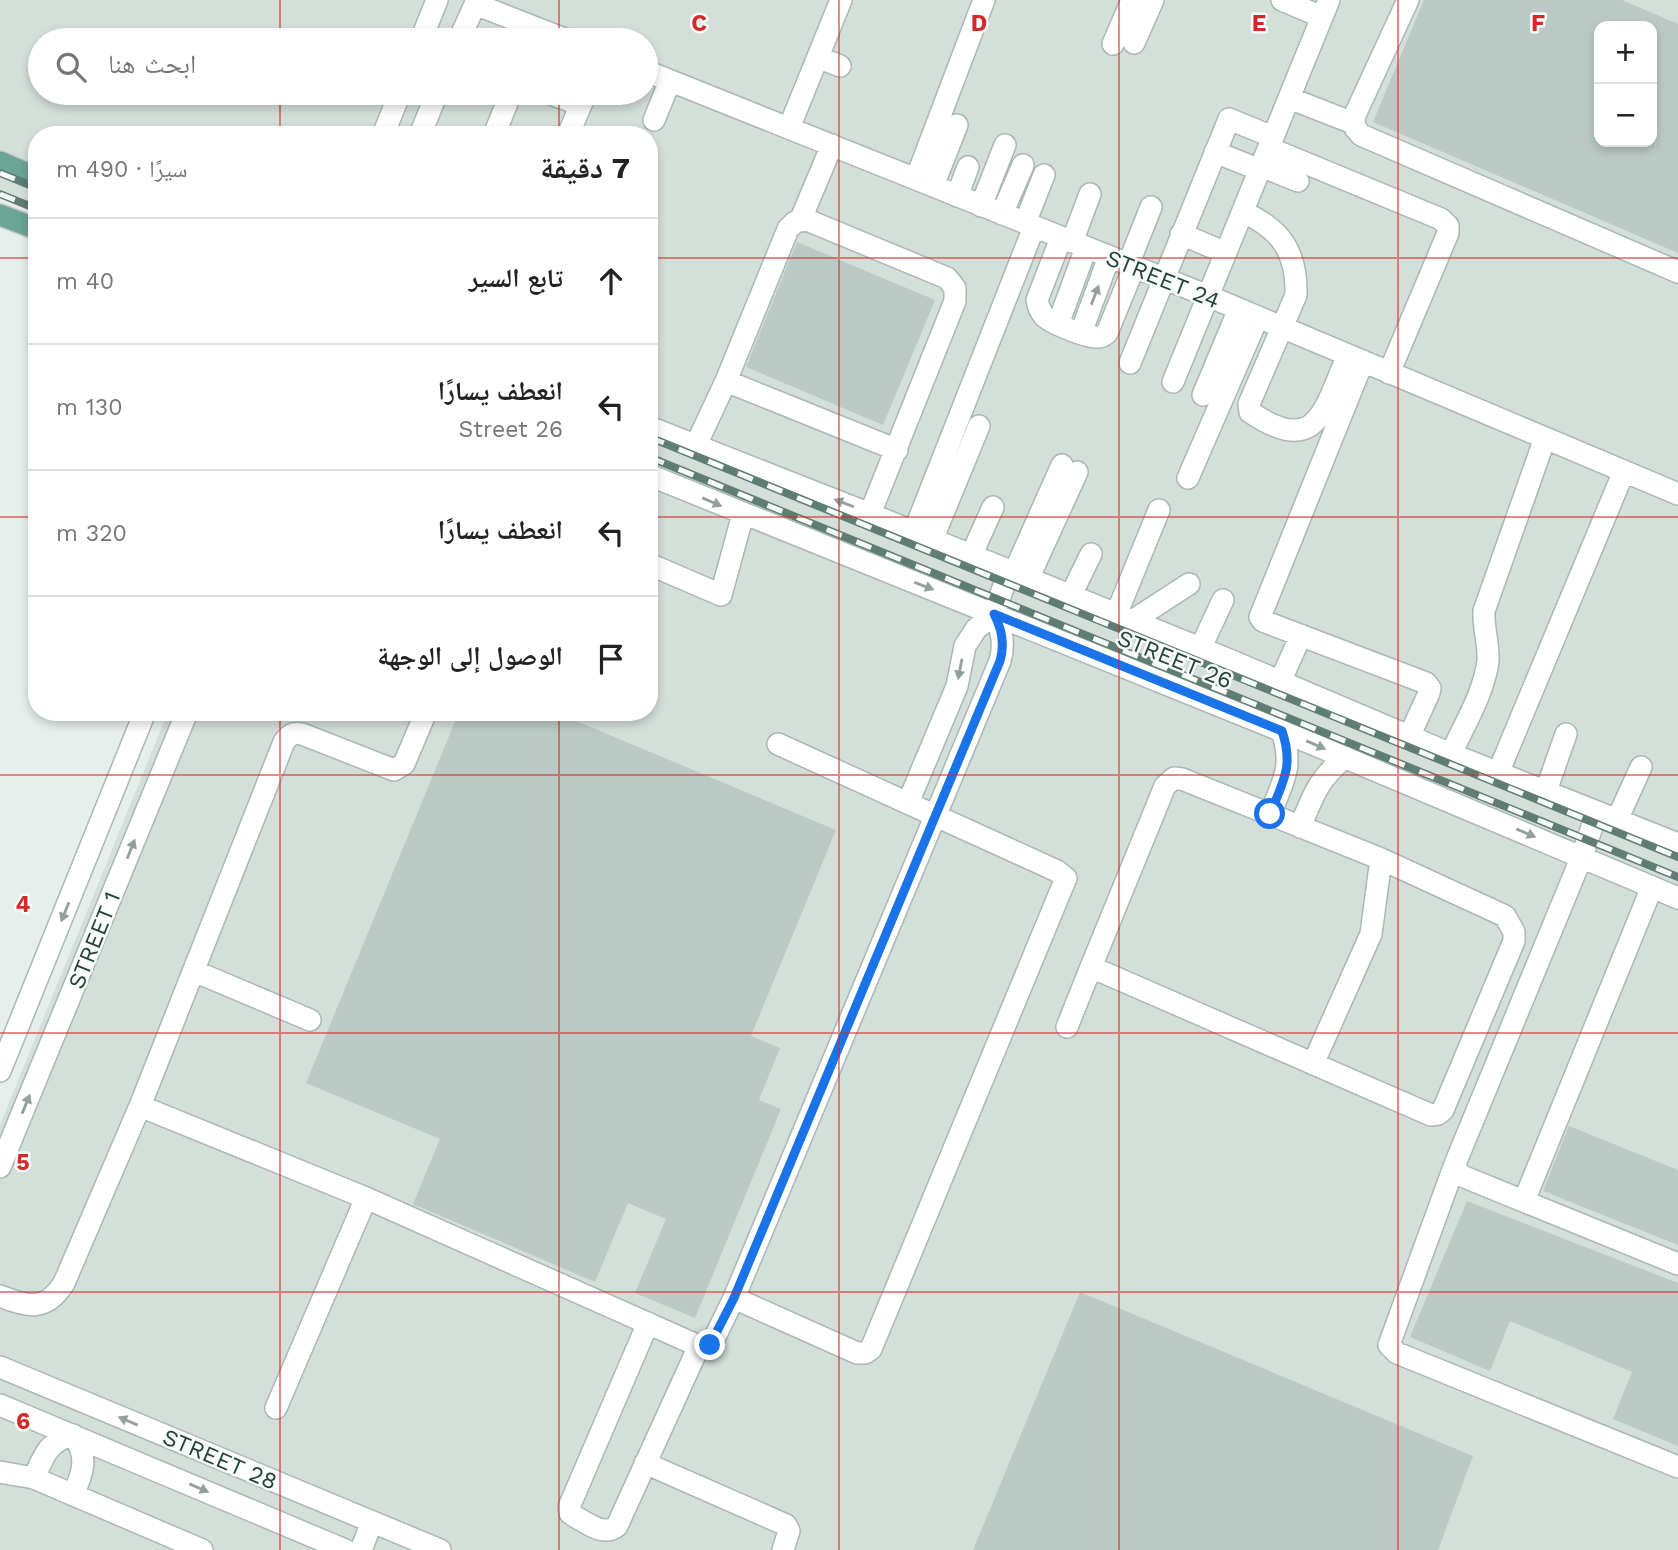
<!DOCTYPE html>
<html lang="ar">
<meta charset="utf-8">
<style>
body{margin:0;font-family:"Work Sans","Noto Naskh Arabic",sans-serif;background:#f6f6f6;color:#222;direction:rtl}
.controls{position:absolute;right:21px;top:21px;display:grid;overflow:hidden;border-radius:14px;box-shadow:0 4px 10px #0003}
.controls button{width:63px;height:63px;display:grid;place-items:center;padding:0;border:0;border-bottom:2px solid #e0e0e0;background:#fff;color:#222;font:35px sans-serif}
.stop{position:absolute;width:21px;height:21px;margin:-16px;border:5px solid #1a73e8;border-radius:50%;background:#fff}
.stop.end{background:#1a73e8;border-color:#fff;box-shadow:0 2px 7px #0008}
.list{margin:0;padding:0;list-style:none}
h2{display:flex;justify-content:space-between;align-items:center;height:91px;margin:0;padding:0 28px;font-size:30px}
h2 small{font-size:23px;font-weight:400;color:#767676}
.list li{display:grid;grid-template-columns:46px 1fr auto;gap:21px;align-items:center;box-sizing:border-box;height:126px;padding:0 28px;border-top:2px solid #e0e0e0}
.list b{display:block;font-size:26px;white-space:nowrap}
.list p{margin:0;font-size:23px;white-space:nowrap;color:#767676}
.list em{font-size:23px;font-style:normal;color:#767676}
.icon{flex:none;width:38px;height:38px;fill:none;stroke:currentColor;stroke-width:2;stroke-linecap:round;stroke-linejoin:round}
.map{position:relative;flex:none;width:1678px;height:1550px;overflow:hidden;direction:ltr}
.search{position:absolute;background:#fff;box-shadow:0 4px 10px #0003;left:28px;top:28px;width:630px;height:77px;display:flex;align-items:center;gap:18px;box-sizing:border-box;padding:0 24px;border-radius:38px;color:#767676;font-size:26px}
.panel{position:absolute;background:#fff;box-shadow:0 4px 10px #0003;left:28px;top:126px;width:630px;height:595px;border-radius:28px;direction:rtl}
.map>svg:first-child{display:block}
</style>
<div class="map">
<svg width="1678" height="1550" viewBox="0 0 1678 1550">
<rect width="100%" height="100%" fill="#e6efeb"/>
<path fill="#d4dfda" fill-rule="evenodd" d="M0,0H1678V1550H0V1125L168,712H649V135H37V204L0,189ZM1599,26H1652V142H1599ZM40,40H646V93H40Z"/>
<path fill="#bbcac4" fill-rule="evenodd" d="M1424,0H1622L1678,24V253L1373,122ZM1599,26H1652V142H1599Z
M797,242L935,300L883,425L746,367Z
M459,712H555L836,830L751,1036L780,1048L759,1100L781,1109L695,1318L635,1293L666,1219L628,1203L595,1282L413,1204L440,1139L306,1083Z
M1569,1126L1678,1170V1245L1543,1191Z
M1467,1201L1678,1283V1446L1613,1419L1632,1372L1510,1321L1490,1371L1410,1337Z
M1080,1292L1473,1456L1438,1550H973Z"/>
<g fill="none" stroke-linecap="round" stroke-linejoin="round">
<g stroke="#a8b8b2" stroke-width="24">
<path id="minor" d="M1282,0L1322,17
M1408,0L1354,117L1355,128L1361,135L1678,272
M475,4L567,40
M421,40L437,0
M459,40L477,0
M1134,43L1153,0
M1113,44L1132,0
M818,57L840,66
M646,71L1208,296L1678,494
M548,93L581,105
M1289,98L1353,123
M654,120L670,81
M789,128L841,0
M383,135L400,93
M420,135L437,93
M494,135L511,93
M568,135L586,93
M1269,148L1441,219L1448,226V233L1389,373
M1215,152L1260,170
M1261,166L1298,181
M916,179L984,0
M933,186L957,125
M957,196L968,167
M981,206L1005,145
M1243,212C1281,229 1297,252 1296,295L1249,404L1250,412C1318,458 1324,409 1348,355
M1002,214L1023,165
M800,221L832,145
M1025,223L1044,175
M1181,234L1226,253
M1061,238L1037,300C1038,306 1040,311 1044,316C1051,323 1087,338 1097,337C1102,337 1103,336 1107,333L1134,267
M1072,242L1090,194
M1128,265L1151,207
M1058,324L1086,248
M1081,333L1109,257
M1363,361L1260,617L1263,621L1426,683L1430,688L1429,693L1409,737
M1130,363L1229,119L1273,137
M726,381L897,450
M1173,382L1329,0
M1203,395L1239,309
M649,427L870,514L1232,661L1451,754L1678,844
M696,445L726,381L788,229L795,222L807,220L947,278L955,288V301L870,514
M649,475L1282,731L1678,898
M1188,478L1258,317
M914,532L1034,227
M932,540L979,426
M971,556L993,507
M649,564L721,595L743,514
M1014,573L1062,465
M1028,579L1077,472
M1071,595L1091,554
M1116,615L1159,510
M1132,621L1189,584
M1200,649L1223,600
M1280,682L1301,635
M1451,754C1464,725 1484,693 1488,661C1489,644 1483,628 1484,611L1545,438
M1498,773L1624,471
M1546,791L1566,734
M908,803L957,686L965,646L976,629L994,614L1009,571
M1597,812L1582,856L1455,1164L1389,1345L1397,1353L1678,1467
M1270,814C1283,782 1294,766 1282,731
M1617,820L1641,767
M1300,827C1314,794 1317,781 1345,757
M194,971L310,1020
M1067,1027L1091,967L1431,1115L1438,1114L1443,1110L1514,941V932L1505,916L1381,859L1182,779L1174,778L1165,786L1091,967
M1313,1064L1371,934L1381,859
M0,1071L145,712
M140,1106L366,1198L701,1347H707L712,1343L734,1298L1000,661C1005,644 1002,629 994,614
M1455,1164L1458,1173L1462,1176L1678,1264
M0,1167L187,712
M1524,1201L1652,887
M0,1296C28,1307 46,1312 64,1283L140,1106L284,742C289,735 293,732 302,734L394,770L404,764L426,712
M734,1298L857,1353H865L871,1349L1066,878L1057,871L778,744
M648,1323L569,1507L570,1513L574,1516C587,1523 604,1537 617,1526L699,1346
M0,1367L440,1550
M0,1405L345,1550
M276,1408L366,1198
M645,1463L786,1525L789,1531L783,1550
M0,1472L34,1478L202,1550
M34,1478C43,1457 49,1440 73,1435
M73,1495C83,1473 89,1456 73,1435
M361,1550L372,1522"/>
</g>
<g stroke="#c2cac8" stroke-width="24">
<path id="major" d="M0,162L37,178
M0,215L37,229"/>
</g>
<use href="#minor" stroke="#fff" stroke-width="21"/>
<use href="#major" stroke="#6aa596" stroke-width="21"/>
<g stroke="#5f7d75" stroke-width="8">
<path id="rail" d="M0,173L37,188
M0,194L37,209
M649,437L1678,857
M649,457L1678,877"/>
</g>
<use href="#rail" stroke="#f7fbf9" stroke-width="5" stroke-dasharray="16" stroke-linecap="butt"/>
</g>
<defs><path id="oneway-solid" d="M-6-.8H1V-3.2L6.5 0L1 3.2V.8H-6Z" transform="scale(1.75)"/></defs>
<g fill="#92a09c">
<use href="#oneway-solid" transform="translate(1095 295) rotate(-69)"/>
<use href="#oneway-solid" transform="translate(712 502) rotate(23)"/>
<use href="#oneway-solid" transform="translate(844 503) rotate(-159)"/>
<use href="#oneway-solid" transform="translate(924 586) rotate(21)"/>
<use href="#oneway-solid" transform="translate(960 669) rotate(101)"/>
<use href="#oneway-solid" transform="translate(1316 745) rotate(23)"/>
<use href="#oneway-solid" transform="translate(1526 833) rotate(23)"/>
<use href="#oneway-solid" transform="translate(131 849) rotate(-68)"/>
<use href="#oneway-solid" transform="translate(65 912) rotate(112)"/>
<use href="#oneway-solid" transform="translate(26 1104) rotate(-68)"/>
<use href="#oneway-solid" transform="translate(128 1421) rotate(-157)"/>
<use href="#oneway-solid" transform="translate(199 1488) rotate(23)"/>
</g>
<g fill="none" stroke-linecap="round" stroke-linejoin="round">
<path stroke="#1a73e8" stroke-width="9" d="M710,1345L734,1298L1000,661C1005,644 1002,629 994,614L1282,731C1294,766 1283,782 1270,814"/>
</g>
<path fill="none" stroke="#d62828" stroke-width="2" stroke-opacity="0.55" d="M280,0V40M559,0V40M839,0V1550M1119,0V1550M1398,0V1550M280,93V135M559,93V135M0,258H37M649,258H1678M0,517H37M649,517H1678M280,712V1550M559,712V1550M0,775H1678M0,1033H1678M0,1292H1678"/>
<g text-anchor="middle" stroke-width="5" stroke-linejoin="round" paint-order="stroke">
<g font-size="23" fill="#24423a" stroke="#f7fbf9">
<text transform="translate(1163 279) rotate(22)" y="8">STREET 24</text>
<text transform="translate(1175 659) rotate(22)" y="8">STREET 26</text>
<text transform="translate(94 940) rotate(-68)" y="8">STREET 1</text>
<text transform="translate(220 1459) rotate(23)" y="8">STREET 28</text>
</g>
</g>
<g font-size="23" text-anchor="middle" font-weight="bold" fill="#d62828" stroke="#f7fbf9" stroke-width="5" stroke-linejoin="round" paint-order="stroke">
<text x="699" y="31">C</text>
<text x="979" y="31">D</text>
<text x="1259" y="31">E</text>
<text x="1538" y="31">F</text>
<text x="23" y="912">4</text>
<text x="23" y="1170">5</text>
<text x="23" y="1429">6</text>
</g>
</svg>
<div class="controls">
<button>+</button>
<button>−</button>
</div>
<div class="stop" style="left:1270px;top:814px"></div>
<div class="stop end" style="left:710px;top:1345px"></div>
<div class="search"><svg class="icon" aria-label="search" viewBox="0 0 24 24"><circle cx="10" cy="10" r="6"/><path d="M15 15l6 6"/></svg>ابحث هنا</div>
<section class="panel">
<h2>7 دقيقة<small>سيرًا · 490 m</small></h2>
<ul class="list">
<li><svg class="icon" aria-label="ahead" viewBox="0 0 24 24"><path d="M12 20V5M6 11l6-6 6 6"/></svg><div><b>تابع السير</b></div><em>40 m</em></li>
<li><svg class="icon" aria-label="left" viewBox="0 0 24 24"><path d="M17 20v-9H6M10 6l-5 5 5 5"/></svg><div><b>انعطف يسارًا</b><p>Street 26</p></div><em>130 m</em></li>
<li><svg class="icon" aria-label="left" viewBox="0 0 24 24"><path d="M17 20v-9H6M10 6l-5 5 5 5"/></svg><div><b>انعطف يسارًا</b></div><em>320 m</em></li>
<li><svg class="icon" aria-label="arrive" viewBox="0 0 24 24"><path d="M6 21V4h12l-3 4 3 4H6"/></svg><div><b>الوصول إلى الوجهة</b></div></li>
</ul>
</section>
</div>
